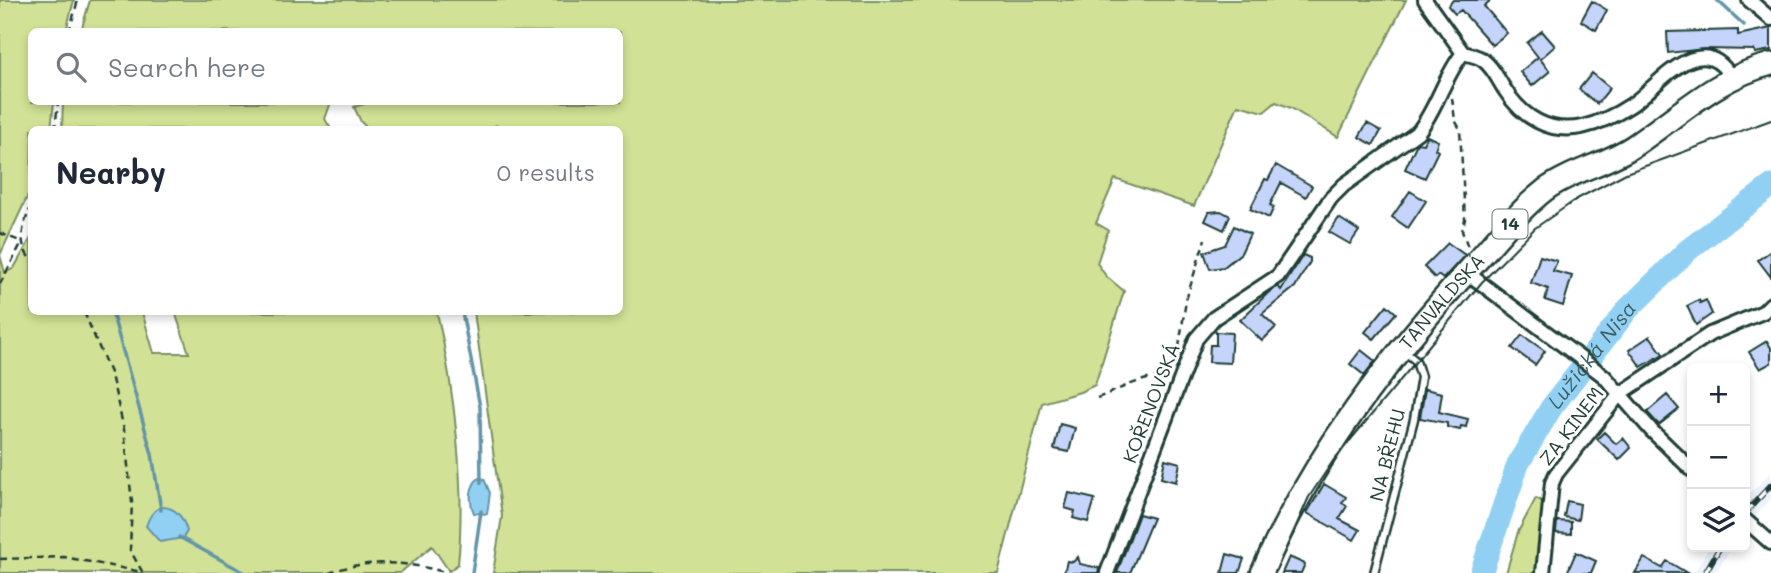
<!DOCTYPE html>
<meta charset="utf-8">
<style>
body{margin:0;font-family:Mali,sans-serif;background:#f2f2f3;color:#1f2937}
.controls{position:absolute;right:21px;bottom:21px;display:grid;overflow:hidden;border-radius:10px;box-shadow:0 4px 10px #0003}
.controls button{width:63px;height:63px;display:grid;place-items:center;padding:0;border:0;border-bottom:2px solid #e0e1e3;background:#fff;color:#1f2937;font:35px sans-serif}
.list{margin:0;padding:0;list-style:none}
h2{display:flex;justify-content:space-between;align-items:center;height:91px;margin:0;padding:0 28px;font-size:30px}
h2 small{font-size:23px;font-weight:400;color:#747a83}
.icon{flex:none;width:38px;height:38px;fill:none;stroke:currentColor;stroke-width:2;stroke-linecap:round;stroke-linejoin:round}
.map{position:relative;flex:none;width:1771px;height:573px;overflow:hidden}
.search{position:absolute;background:#fff;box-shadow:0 4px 10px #0003;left:28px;top:28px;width:595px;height:77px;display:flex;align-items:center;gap:18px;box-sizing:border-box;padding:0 24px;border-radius:10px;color:#747a83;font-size:26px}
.panel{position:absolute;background:#fff;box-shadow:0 4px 10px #0003;left:28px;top:126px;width:595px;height:189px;border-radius:10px}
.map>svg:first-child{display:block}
</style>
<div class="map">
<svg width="1771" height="573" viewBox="0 0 1771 573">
<rect width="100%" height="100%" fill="#fff"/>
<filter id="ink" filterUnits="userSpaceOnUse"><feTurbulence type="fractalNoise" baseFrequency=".0143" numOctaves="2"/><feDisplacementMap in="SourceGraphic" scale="14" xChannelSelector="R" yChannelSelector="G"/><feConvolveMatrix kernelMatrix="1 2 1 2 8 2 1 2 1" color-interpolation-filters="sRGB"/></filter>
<g filter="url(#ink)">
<path fill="#edf2fe" d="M1771,472V498L1745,528V499Z
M1709,547H1732L1715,573H1694Z"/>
<path fill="#d1e195" stroke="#788f64" stroke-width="2" d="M0,0H74L66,31L32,32V102H54L51,129L32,130L31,189L0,255L5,273L14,268L31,238L32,312H142L154,353H189L175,312H437C454,388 466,487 458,564L449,571L432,546L400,573H0Z
M90,0H1406L1338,137L1291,108L1276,102L1264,112L1238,105L1194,206L1115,179L1096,223L1108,230L1097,263L1106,276L1124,291L1095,385L1080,392L1042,403L998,573H493L502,516L474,312H620V130L368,129L361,122L354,107L371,102H620V32L81,31Z
M63,102H331L325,119L331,129H62Z
M1536,498L1547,504L1539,573H1506L1518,532Z"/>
<path fill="#92d0f3" stroke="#6495a7" stroke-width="2" d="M479,478L484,479L490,493L487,514L474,513C469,502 469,486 479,478Z
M160,507C175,506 183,517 187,531L183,538L160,542L146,526C149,517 152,512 160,507Z"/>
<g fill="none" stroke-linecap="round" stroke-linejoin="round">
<path stroke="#6495a7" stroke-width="3.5" d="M1717,0L1744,25
M359,129V130
M496,130V126
M112,312L152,454L161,510
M462,312L480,407L481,483
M179,537L245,573
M472,573L481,511"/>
<path stroke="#92d0f3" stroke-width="23" id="s1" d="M1481,573L1518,464L1551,408L1628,309L1688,250L1771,186"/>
</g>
<path fill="#c4d4fa" stroke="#1f3d34" stroke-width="2" d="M1453,0H1491L1484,6L1507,33L1492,45L1461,10L1455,14L1448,6Z
M1592,1L1607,10L1596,30L1581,21Z
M1771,28V50L1755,53L1754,50L1705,49L1668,53L1667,32L1738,30V35Z
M1542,31L1555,46L1540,59L1550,71L1532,86L1520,72L1538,57L1527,43Z
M1592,73L1610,88L1597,104L1579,89Z
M1367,123L1381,131L1373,145L1359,137Z
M1427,136L1438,141L1435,149L1438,151L1425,178L1405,169L1417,143L1423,144Z
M1276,165L1312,186L1306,197L1281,183L1270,205L1274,207L1269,218L1250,209L1265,179L1268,180Z
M1410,191L1426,201L1408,228L1392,217Z
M1221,211L1230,216L1224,230L1205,221L1209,212Z
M1339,218L1359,231L1350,244L1329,232Z
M1234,226L1250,234L1241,253L1224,267L1210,269L1204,252L1225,245Z
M1448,243L1465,255L1443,279L1438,275L1435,278L1424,267Z
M1771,251V277L1758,260Z
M1303,255L1310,258V262L1295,287L1262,314L1276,327L1262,341L1240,320L1268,293L1278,286L1281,290Z
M1540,256L1557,261L1553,271L1572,276L1563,306L1545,300L1548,289L1531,283Z
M1699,300L1700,303L1706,300L1712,314L1696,325L1687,306Z
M1387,305L1396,313L1374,339L1365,332Z
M1216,332L1232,333L1230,363L1209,362L1210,345H1216Z
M1522,335L1545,351L1535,365L1512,348Z
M1650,336L1663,354L1641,367L1629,350Z
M1767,341L1771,348V363L1760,369L1749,352Z
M1361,350L1375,361L1364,375L1350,364Z
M1425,389L1442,393L1439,412L1468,419L1466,427L1461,426L1460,430L1447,427V423L1420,418Z
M1667,395L1679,409L1659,425L1647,412Z
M1060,424L1075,428L1069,452L1054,449Z
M1604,432L1616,444L1623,438L1631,448L1619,460L1597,439Z
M1165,459L1180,463L1176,482L1161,478Z
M1324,484L1346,497L1342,503L1347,506L1339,519L1360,530L1354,540L1307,513Z
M1069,493L1095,499L1088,522L1073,518L1075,511L1065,508Z
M1567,501L1580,504L1578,520L1564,517Z
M1139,514L1153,518L1130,573H1117Z
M1557,521L1571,522V534L1556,533Z
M1576,552L1596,561L1591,573H1567Z
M1227,554L1244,559L1239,573H1222Z
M1078,557L1080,564L1099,568L1098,573H1064L1067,561L1073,562Z
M1289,557L1305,564L1301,573H1282Z
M1644,558L1662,568L1667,561L1687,573H1635Z"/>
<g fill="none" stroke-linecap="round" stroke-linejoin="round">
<g stroke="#1f3d34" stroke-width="11">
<path id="service" d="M1374,573L1414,419L1421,377L1416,361L1404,351"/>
</g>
<g stroke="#1f3d34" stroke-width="18">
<path id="minor" d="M1425,0L1463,53
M1749,0L1771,19
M1463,53C1470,55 1478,56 1483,60C1494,68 1498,80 1505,90C1522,117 1549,134 1582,127C1599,123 1616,115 1631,105C1657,88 1700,26 1731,77
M1466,272L1604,376L1652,431L1692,470
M1745,520L1771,543
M1107,573L1196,339L1214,318L1278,276L1331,198L1344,185L1418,132C1437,108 1444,77 1463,53
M1543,573L1552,483L1556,474L1620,394L1710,334L1763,312L1771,304"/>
</g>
<g stroke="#1f3d34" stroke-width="26">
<g id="primary">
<path id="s2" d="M1262,573C1311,458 1391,355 1475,263C1498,238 1518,211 1545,190C1572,170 1608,164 1635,145C1681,114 1716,78 1771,64"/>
</g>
</g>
<path stroke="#1f3d34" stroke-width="2.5" stroke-dasharray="7 5" stroke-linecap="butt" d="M69,32L78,0
M1452,98L1455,120L1460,129L1465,219L1462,231L1468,247
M55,130L58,102
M32,205C23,224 16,243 32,261
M0,233L22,242
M0,284L22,242
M84,312L111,375L124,429L132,502L130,550L143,573
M1179,347L1186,300L1205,239
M1097,398C1117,391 1150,372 1170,379
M0,559L64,557L142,572
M329,573C368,558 409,562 448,573"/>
<use href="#service" stroke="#fff" stroke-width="6"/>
<use href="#minor" stroke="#fff" stroke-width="12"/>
<use href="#primary" stroke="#fff" stroke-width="21"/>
<path stroke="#1f3d34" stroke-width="2" d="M1275,573L1309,497L1333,461L1482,282L1535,228L1577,199L1626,173L1771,120"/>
<g stroke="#1f3d34" stroke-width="6">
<path id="rail" d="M1745,513L1771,485
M1705,573L1720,547"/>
</g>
<use href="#rail" stroke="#fff" stroke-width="3.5" stroke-dasharray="10" stroke-linecap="butt"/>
</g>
</g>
<g text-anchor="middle" stroke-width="6" stroke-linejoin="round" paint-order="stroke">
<rect fill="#fff" stroke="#627771" stroke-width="2" x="1492.5" y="209.5" width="35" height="29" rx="5"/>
<g font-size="18" font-weight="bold" fill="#1f3d34">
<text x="1510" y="230">14</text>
</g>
<g font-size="19" fill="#1f3d34" stroke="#fff">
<text dy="7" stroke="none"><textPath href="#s2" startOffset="327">TANVALDSKÁ</textPath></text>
<text transform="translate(1151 403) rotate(-69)" y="7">KOŘENOVSKÁ</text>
<text transform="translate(1571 426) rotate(-53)" y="7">ZA KINEM</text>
<text transform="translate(1387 455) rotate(-76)" y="7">NA BŘEHU</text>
</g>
<g font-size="21" font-style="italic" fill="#3c6264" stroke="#fff">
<text dy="7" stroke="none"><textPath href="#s1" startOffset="247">Lužická Nisa</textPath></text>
</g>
</g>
</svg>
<div class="controls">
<button>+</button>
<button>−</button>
<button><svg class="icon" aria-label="layers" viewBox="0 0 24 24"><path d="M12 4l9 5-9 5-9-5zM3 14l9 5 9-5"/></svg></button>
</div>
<div class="search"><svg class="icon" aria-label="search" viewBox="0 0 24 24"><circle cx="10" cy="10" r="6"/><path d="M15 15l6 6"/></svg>Search here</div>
<section class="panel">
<h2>Nearby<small>0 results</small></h2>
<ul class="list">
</ul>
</section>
</div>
